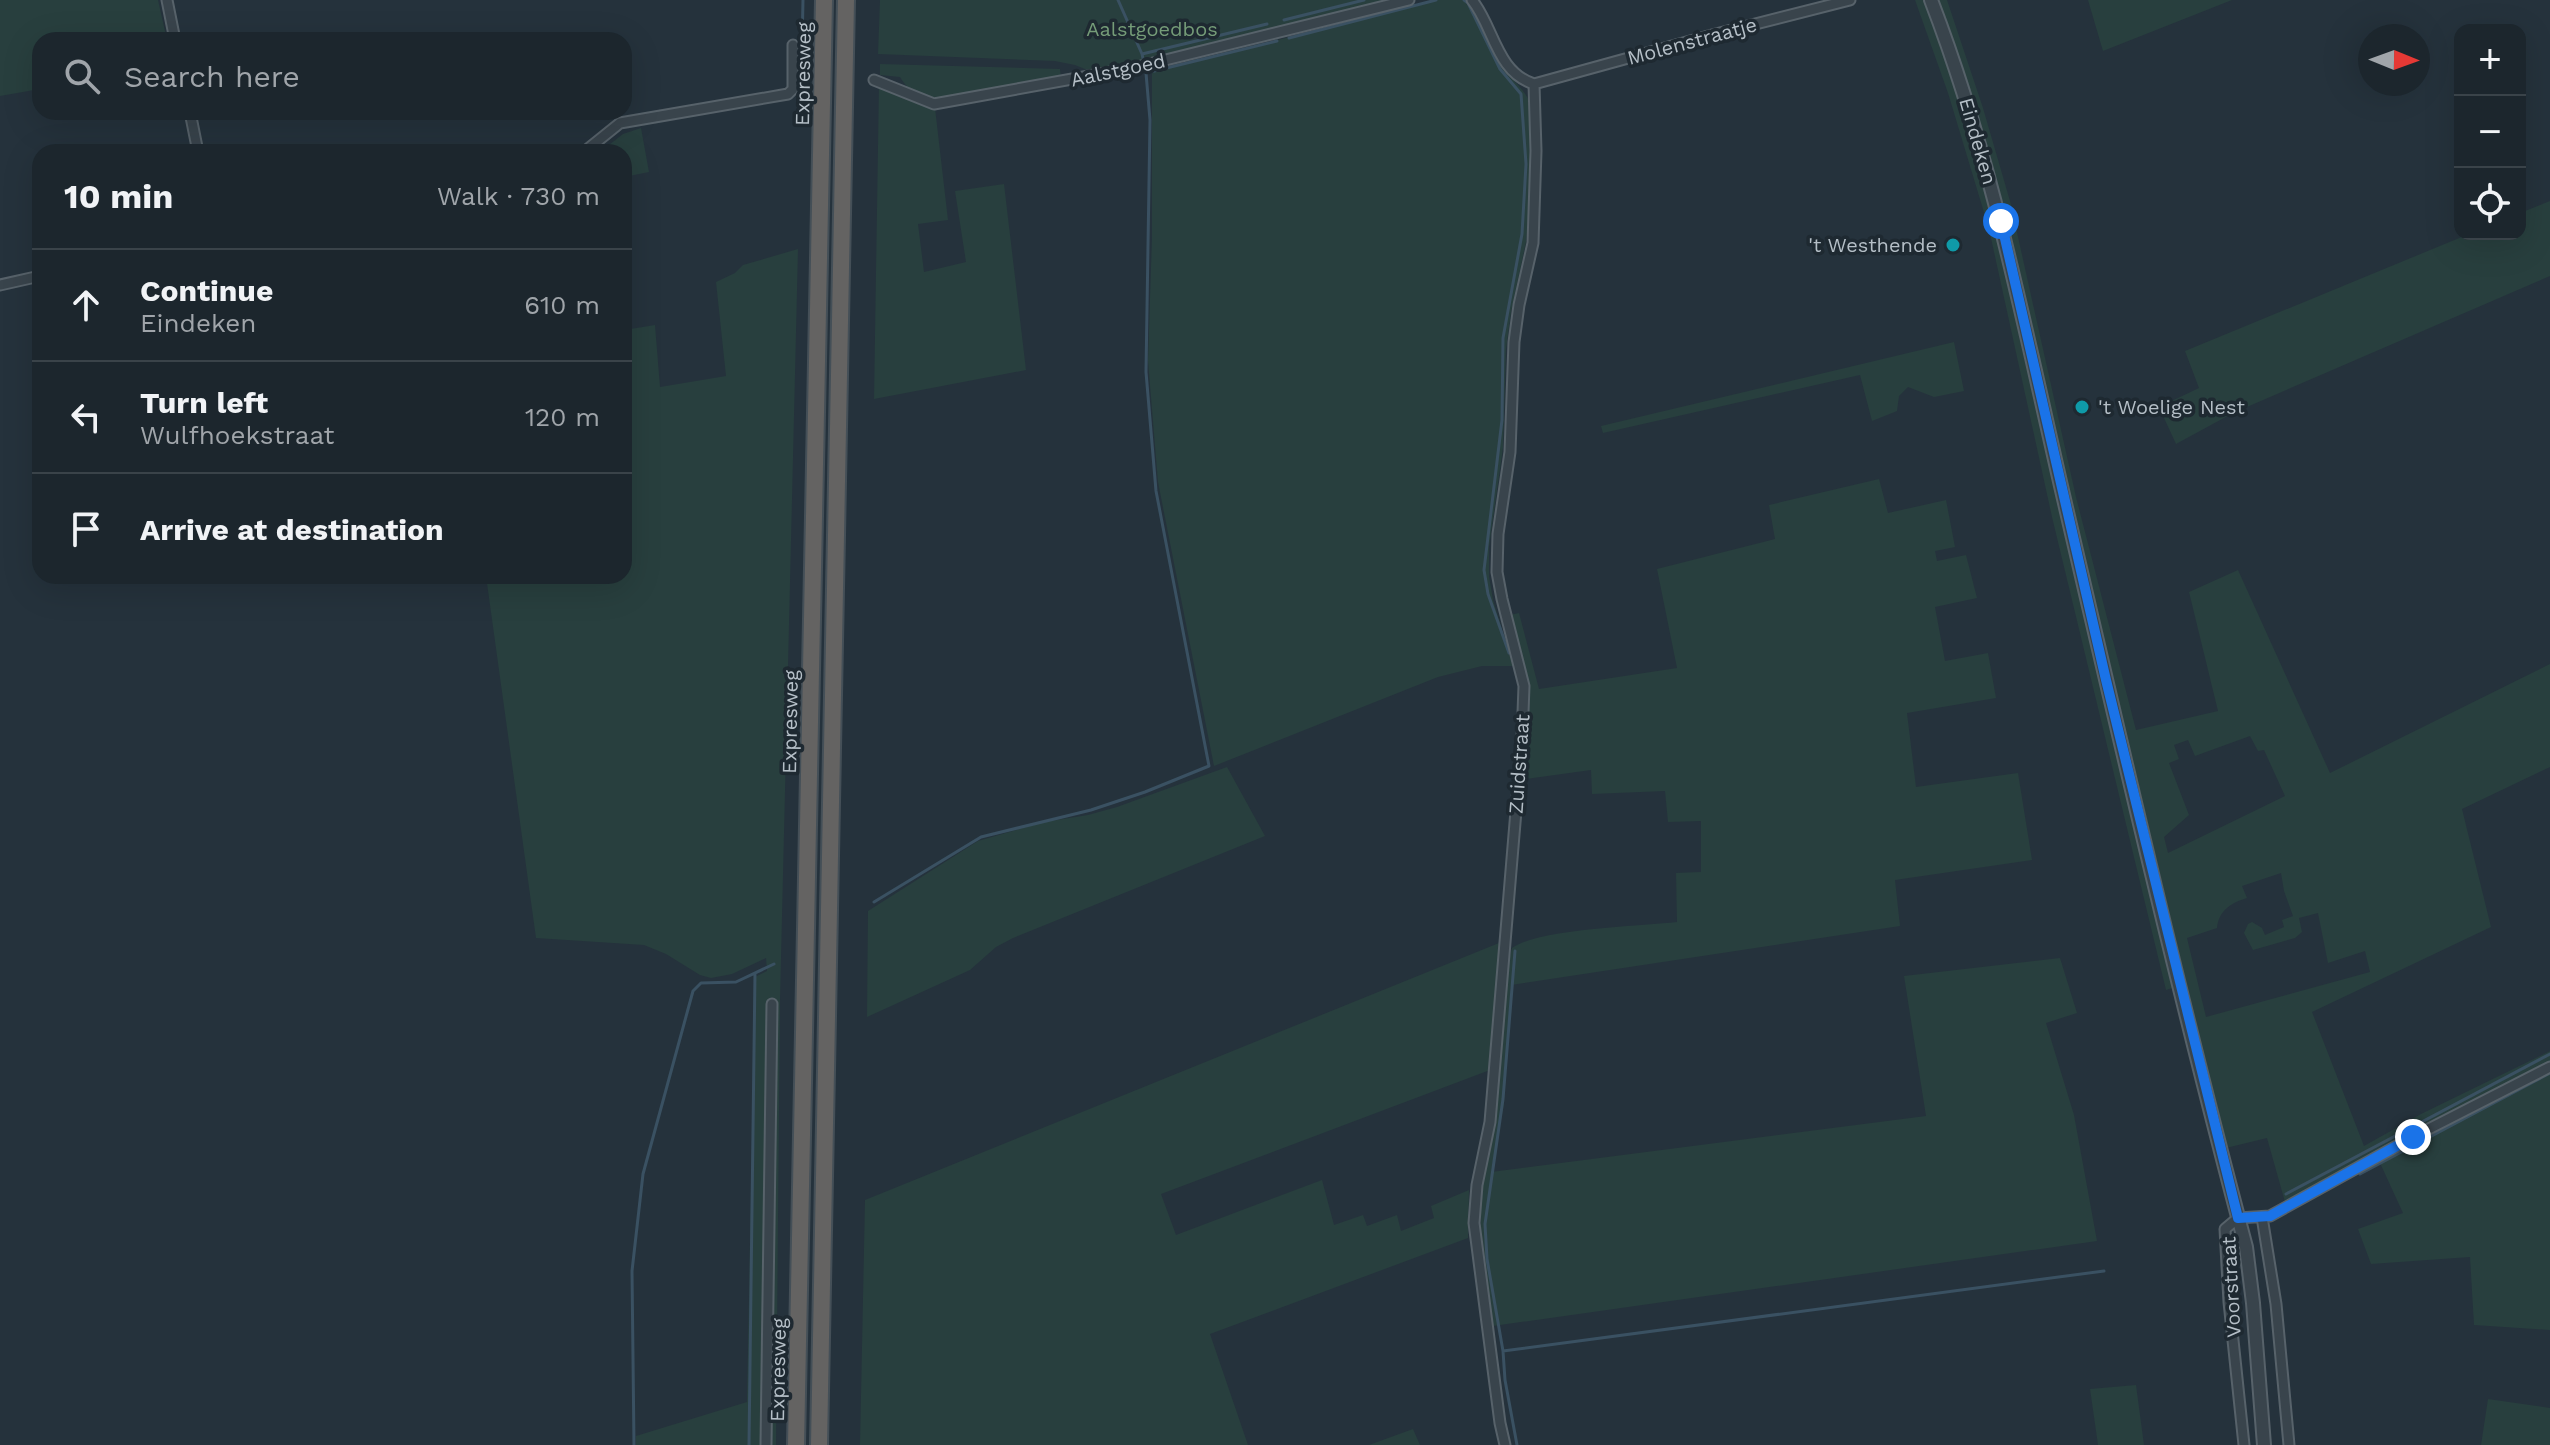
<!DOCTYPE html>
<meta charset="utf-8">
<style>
body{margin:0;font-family:"Work Sans",sans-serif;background:#252e35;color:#f1f3f6}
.controls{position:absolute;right:24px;top:24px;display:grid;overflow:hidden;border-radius:16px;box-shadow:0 8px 32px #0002}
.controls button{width:72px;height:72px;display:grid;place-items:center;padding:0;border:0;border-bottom:2px solid #3a4349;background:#1c262d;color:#f1f3f6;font:40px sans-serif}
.compass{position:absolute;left:2358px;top:24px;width:72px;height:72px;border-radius:50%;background:#1c262d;box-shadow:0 8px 32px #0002;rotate:91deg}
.stop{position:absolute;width:24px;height:24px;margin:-18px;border:6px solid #1a73e8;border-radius:50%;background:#fff}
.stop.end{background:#1a73e8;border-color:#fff;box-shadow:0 2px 8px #0008}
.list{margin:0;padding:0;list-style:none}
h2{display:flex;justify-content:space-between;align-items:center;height:104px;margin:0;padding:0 32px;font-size:34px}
h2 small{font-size:26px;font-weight:400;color:#a0a5aa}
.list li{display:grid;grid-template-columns:52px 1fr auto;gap:24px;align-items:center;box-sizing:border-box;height:112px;padding:0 32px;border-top:2px solid #3a4349}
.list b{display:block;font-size:30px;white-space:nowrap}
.list p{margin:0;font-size:26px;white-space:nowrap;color:#a0a5aa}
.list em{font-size:26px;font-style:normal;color:#a0a5aa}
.icon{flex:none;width:44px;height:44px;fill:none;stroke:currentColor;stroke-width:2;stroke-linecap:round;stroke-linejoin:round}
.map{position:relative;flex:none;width:2550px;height:1445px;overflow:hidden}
.search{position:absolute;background:#1c262d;box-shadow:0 8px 32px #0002;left:32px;top:32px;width:600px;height:88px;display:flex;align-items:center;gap:20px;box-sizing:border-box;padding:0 28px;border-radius:24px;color:#a0a5aa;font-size:30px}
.panel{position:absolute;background:#1c262d;box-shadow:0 8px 32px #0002;left:32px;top:144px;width:600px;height:440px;border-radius:24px}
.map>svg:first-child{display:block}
</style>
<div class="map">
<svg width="2550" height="1445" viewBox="0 0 2550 1445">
<rect width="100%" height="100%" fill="#25323c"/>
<path fill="#283f3e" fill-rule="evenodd" d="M0,0H158L167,40H40V89L0,96Z
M880,0H1390L1134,64L1090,71L1075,65L1055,61L878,54Z
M1435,0H1463L1466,3C1478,19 1484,39 1494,56C1505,75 1522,84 1530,103L1529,212L1526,242L1511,312L1506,349L1503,448L1489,547V576L1493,600L1513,666H1482L1438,677L1214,766L1158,482L1148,361L1152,237V72Z
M1915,0H1926L1948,61L1996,223L2022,349L2175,987L2166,990L2052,517L1989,229L1948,93Z
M1937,0H1947L1983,108L2010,201L2076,497L2136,730L2218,711L2189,592L2238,570L2330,773L2550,664V767L2462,809L2491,927L2312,1012L2364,1146L2421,1114L2550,1051V1061L2285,1202L2267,1138L2226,1148L2042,385L2000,193L1974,106ZM2250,736L2258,751L2264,750L2285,796L2168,853L2164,837L2189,815L2169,763L2179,759L2174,745L2188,740L2195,756ZM2281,873L2284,891L2293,916L2282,920L2284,927L2265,935L2262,928L2252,922L2248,924L2244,933L2253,950L2295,938L2302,932L2299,918L2318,913L2328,963L2365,951L2370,972L2206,1017L2187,938L2217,928C2219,910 2231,903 2247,898L2242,886Z
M2088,0H2232L2103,51Z
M880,64L1060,69L1061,78L935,99C918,95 909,92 900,77L880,75Z
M879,83L904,98L935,108L948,220L918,224L924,272L966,262L955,191L1004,184L1026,370L874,399Z
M641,128L649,172L624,177V152H600L623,134Z
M2550,201V276L2233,413L2176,444L2159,407L2199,388L2185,351L2469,234H2520V213Z
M798,249L780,1000L776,1445H636V1436L747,1402L755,977L767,971L766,958L732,974L711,978L700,975L666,954L644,945L536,938L486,576H624V330L655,325L660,387L726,376L716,282L735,273L743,265Z
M1954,342L1964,391L1934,397L1908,387L1899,396L1897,411L1872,421L1860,375L1603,433L1601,426Z
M1879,479L1888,513L1946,500L1955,547L1935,551L1937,561L1966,555L1977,598L1935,607L1945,661L1988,653L1996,698L1907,713L1916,787L2018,773L2032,860L1895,880L1900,926L1511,985L1504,1104L1491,1172L1926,1116L1904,976L2060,958L2077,1013L2046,1023L2074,1115L2097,1241L1493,1326L1481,1249L1480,1197L1497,1105L1508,963L1512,948C1538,929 1640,926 1677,922L1676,873L1701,872V821L1668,822L1665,791L1592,794L1591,770L1526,779L1529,691L1525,666L1510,615L1519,613L1539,689L1677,668L1657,569L1775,539L1769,505Z
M1227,767L1265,836L1013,938L996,947L970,970L867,1017L868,911L978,841L1044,822L1088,815L1117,807Z
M1499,943L1490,1070L1161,1194L1176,1235L1322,1180L1334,1225L1363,1215L1367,1226L1397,1215L1401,1231L1434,1218L1431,1206L1469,1190L1468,1238L1210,1334L1248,1445H860L865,1200Z
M2550,1074V1330L2474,1325L2470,1257L2371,1264L2358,1229L2403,1213L2380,1163L2481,1107Z
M2136,1385L2144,1445H2098L2090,1389Z
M2488,1399L2550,1408V1445H2481Z
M1413,1429L1420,1445H1369Z"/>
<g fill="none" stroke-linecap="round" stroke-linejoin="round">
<path stroke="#3a5162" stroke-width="3" d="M1464,0L1468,3L1500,69L1521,94L1526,164L1522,234L1503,338L1502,420L1484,570L1488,594L1509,653
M1284,20L1364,0
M1289,38L1436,0
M1142,54L1267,24
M1146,73L1277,41
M801,96L803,0
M874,902L981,837L1091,810L1145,792L1209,766L1156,491L1146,372L1150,120L1146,73L1142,54L1118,0
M2360,1174L2550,1073
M2286,1194L2550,1054
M1503,1351L1487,1259L1485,1224L1503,1099L1515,951
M634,1445L632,1271L643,1174L693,991L701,983L736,982L774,964
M749,1445L755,973
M1517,1445L1505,1380L1503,1351L2104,1271"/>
<g stroke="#57626a" stroke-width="13">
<path id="minor" d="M167,0L175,40
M1472,0C1494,27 1496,72 1534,84
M874,80L934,104L1133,68L1409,0
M1534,84L1712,35L1850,0
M190,112L198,152
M584,152L620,123L788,94L793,89V45
M0,285L40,276
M2262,1217L2276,1304L2289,1445
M766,1445L772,1004
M1505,1445L1500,1423L1474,1223L1477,1185L1490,1122L1522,739L1524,686L1502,599L1497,572L1498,534L1510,452L1514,342L1519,305L1533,243L1536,151L1534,84
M2244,1445L2229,1302L2225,1229L2238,1218L2270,1216L2413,1137L2550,1067"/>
</g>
<g stroke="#57626a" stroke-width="16">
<path id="tertiary" d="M1931,0C1993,161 2025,331 2064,499C2122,749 2180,999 2246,1247L2253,1303L2264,1445"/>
</g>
<g stroke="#444f57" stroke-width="20">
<path id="trunk" d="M796,1445L824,0
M819,1445L846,0"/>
</g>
<use href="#minor" stroke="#39444c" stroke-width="9"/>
<use href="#tertiary" stroke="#39444c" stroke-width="12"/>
<use href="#trunk" stroke="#646362" stroke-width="16"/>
</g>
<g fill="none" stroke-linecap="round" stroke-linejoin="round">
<path stroke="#1a73e8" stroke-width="10" d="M2001,221L2106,680L2238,1218L2270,1216L2413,1137"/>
</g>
<g fill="#0f9aa8" stroke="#1e2931" stroke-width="3">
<circle cx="1953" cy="245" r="8"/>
<circle cx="2082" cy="407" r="8"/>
</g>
<g text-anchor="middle" stroke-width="7" stroke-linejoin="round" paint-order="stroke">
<g font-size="20" fill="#759c78" stroke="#1e2931">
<text x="1152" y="36">Aalstgoedbos</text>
</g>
<g font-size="20" fill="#b5bfc7" stroke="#1e2931">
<text transform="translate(1692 41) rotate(-15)" y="7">Molenstraatje</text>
<text transform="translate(1118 70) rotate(-12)" y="7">Aalstgoed</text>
<text transform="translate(803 74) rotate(-89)" y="7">Expresweg</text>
<text transform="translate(1978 141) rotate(74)" y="7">Eindeken</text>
<text transform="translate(790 722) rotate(-89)" y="7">Expresweg</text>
<text transform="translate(1519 764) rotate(-86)" y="7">Zuidstraat</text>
<text transform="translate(2231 1287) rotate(-93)" y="7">Voorstraat</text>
<text transform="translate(778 1370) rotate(-89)" y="7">Expresweg</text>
</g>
<g font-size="20" fill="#b5bfc7" stroke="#1e2931" text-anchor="end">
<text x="1937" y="252">'t Westhende</text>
<text x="2098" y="414" text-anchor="start">'t Woelige Nest</text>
</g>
</g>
</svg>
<div class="controls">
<button>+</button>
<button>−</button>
<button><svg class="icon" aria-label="locate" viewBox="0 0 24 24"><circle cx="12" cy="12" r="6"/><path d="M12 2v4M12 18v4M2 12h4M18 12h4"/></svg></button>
</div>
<svg class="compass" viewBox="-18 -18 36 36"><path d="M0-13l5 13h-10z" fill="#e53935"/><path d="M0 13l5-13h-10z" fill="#a0a5aa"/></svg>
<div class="stop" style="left:2001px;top:221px"></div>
<div class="stop end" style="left:2413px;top:1137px"></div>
<div class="search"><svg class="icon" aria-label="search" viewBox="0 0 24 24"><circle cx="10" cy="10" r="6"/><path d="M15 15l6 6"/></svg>Search here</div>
<section class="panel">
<h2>10 min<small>Walk · 730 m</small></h2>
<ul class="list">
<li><svg class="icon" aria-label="ahead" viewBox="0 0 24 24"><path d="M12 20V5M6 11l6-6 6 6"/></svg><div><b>Continue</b><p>Eindeken</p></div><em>610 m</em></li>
<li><svg class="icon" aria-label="left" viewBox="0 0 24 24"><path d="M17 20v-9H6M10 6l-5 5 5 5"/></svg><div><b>Turn left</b><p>Wulfhoekstraat</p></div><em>120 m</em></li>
<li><svg class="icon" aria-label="arrive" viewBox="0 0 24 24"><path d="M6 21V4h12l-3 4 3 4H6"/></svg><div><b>Arrive at destination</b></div></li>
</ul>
</section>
</div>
